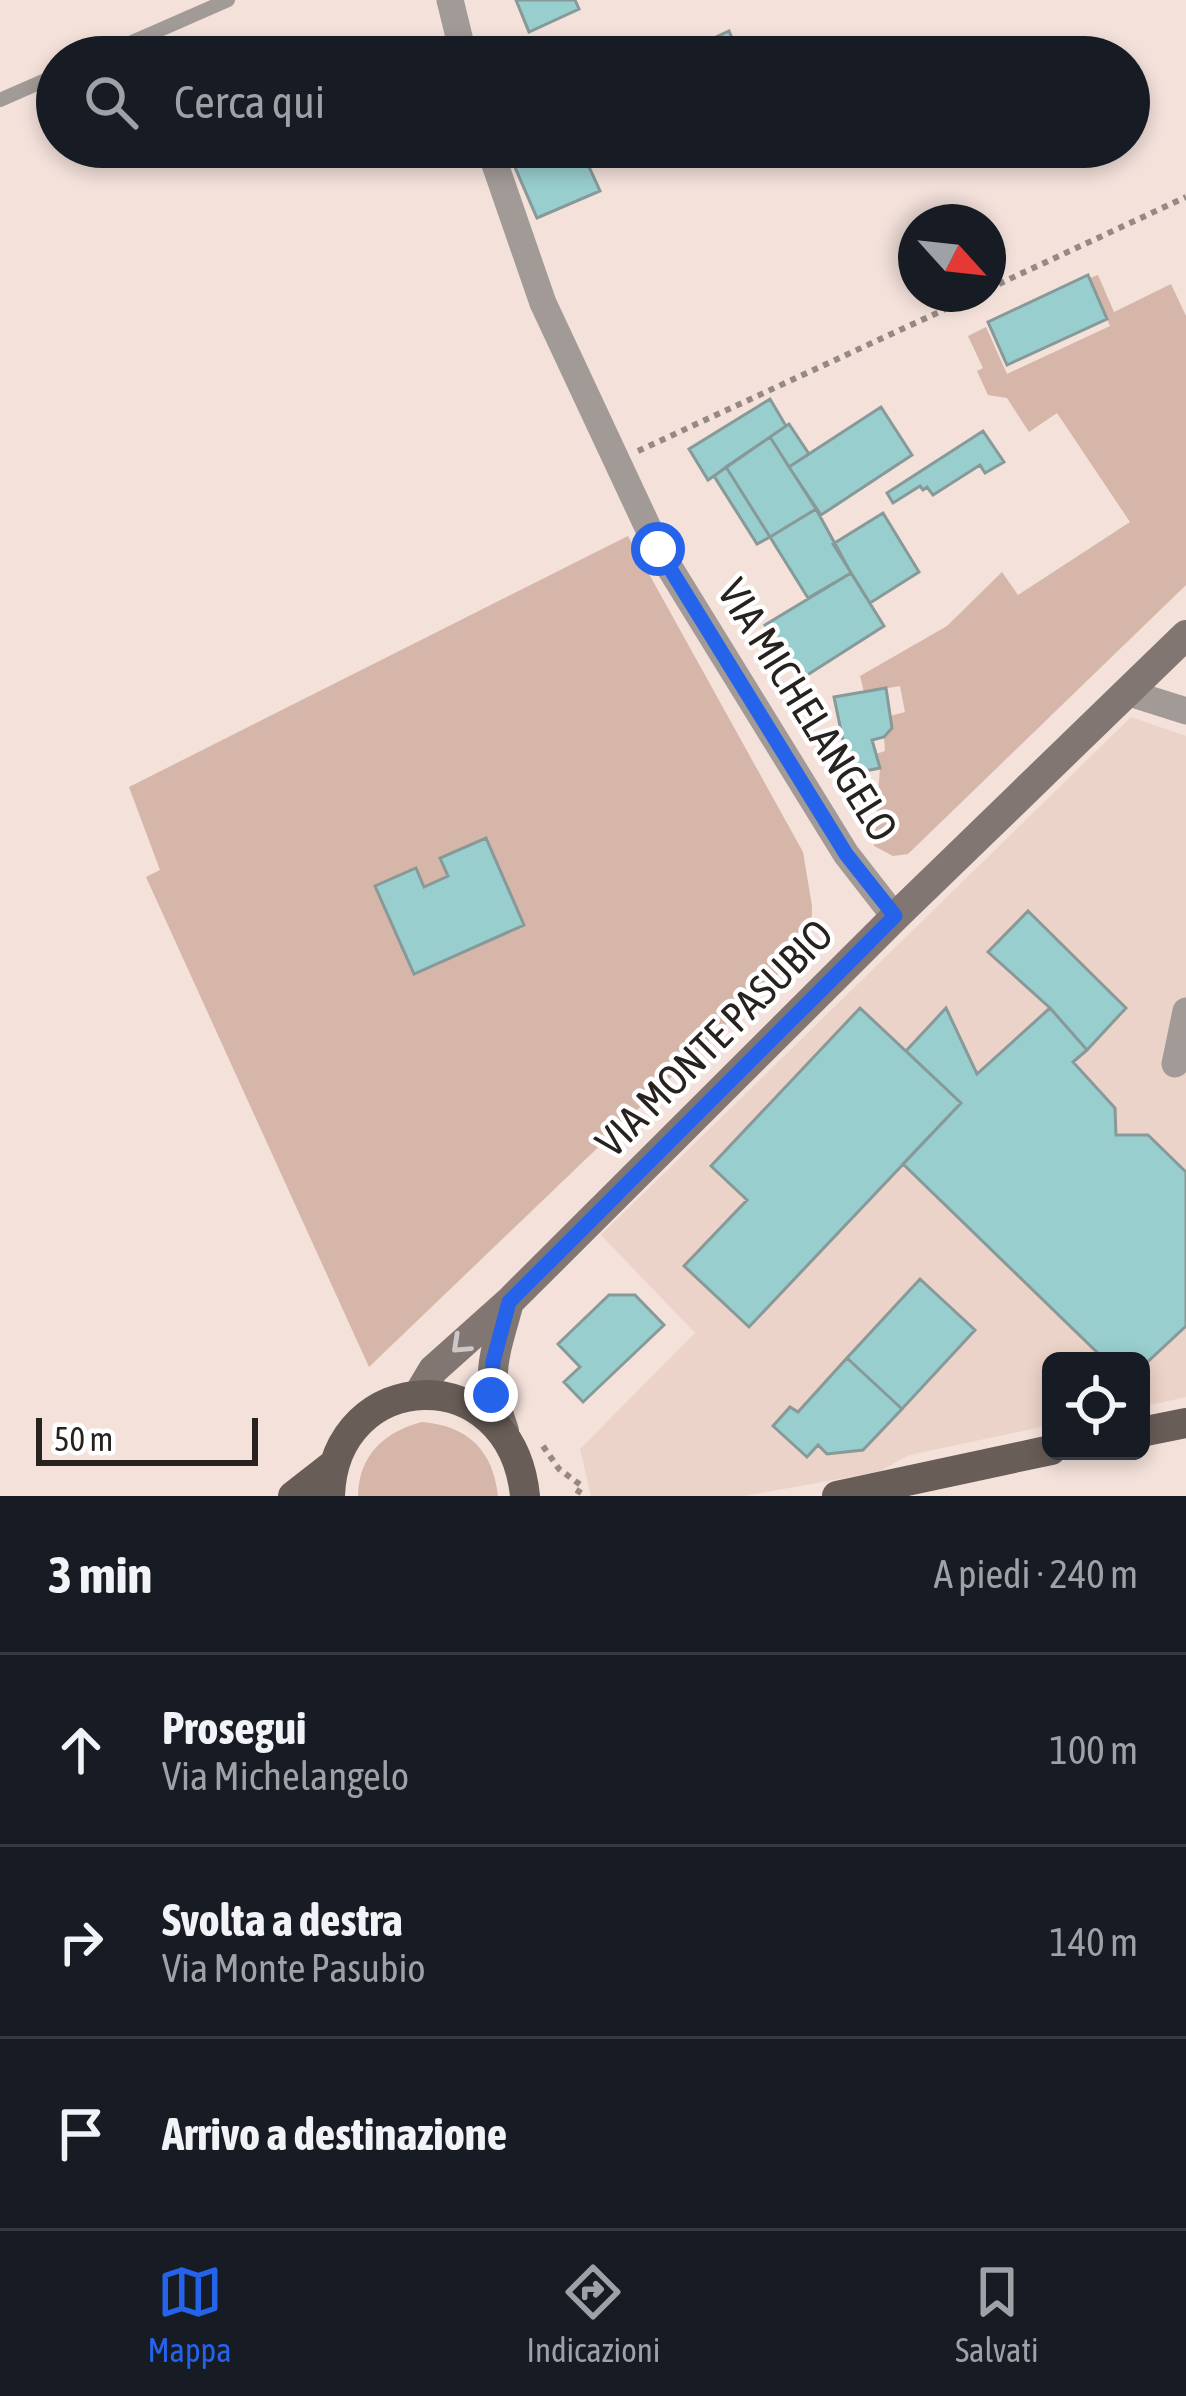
<!DOCTYPE html>
<html lang="it">
<meta charset="utf-8">
<style>
body{margin:0;font-family:"Asap Condensed",sans-serif;background:#20242c;color:#f1f3f6}
.controls{position:absolute;right:36px;bottom:36px;display:grid;overflow:hidden;border-radius:18px;box-shadow:0 6px 18px #0003}
.controls button{width:108px;height:108px;display:grid;place-items:center;padding:0;border:0;border-bottom:3px solid #363941;background:#171b24;color:#f1f3f6;font:60px sans-serif}
.compass{position:absolute;left:898px;top:204px;width:108px;height:108px;border-radius:50%;background:#171b24;box-shadow:0 6px 18px #0003;rotate:117deg}
.scale{position:absolute;left:36px;bottom:30px;width:222px;box-sizing:border-box;padding-left:12px;border:6px solid #28221f;border-top:0;font-size:33px;line-height:42px;white-space:nowrap;color:#28221f;-webkit-text-stroke:9px #fff;paint-order:stroke}
.stop{position:absolute;width:36px;height:36px;margin:-27px;border:9px solid #2563eb;border-radius:50%;background:#fff}
.stop.end{background:#2563eb;border-color:#fff;box-shadow:0 3px 12px #0008}
.list{margin:0;padding:0;list-style:none}
h2{display:flex;justify-content:space-between;align-items:center;height:156px;margin:0;padding:0 48px;font-size:51px}
h2 small{font-size:39px;font-weight:400;color:#9ea1a6}
.list li{display:grid;grid-template-columns:78px 1fr auto;gap:36px;align-items:center;box-sizing:border-box;height:192px;padding:0 48px;border-top:3px solid #363941}
.list b{display:block;font-size:45px;white-space:nowrap}
.list p{margin:0;font-size:39px;white-space:nowrap;color:#9ea1a6}
.list em{font-size:39px;font-style:normal;color:#9ea1a6}
.icon{flex:none;width:66px;height:66px;fill:none;stroke:currentColor;stroke-width:2;stroke-linecap:round;stroke-linejoin:round}
.map{position:relative;flex:none;width:1186px;height:1496px;overflow:hidden}
.search{position:absolute;background:#171b24;box-shadow:0 6px 18px #0003;left:36px;right:36px;top:36px;height:132px;display:flex;align-items:center;gap:30px;box-sizing:border-box;padding:0 42px;border-radius:66px;color:#9ea1a6;font-size:45px}
.sheet{height:732px;background:#171b24}
nav{display:flex;justify-content:space-around;align-items:center;box-sizing:border-box;height:168px;border-top:3px solid #363941;background:#171b24;font-size:33px;color:#9ea1a6}
nav a{display:grid;justify-items:center;gap:6px}
nav .on{color:#2563eb}
.map>svg:first-child{display:block}
</style>
<div class="map">
<svg width="1186" height="1496" viewBox="0 0 1186 1496">
<rect width="100%" height="100%" fill="#f3e1da"/>
<path fill="#ecd3c9" d="M1131,717L1186,736V1397L1141,1407V1361H1051V1425L909,1455L878,1472L744,1496H591L580,1449L695,1333L601,1235Z"/>
<path fill="#d6b6a9" fill-rule="evenodd" d="M1098,275L1114,312L1171,284L1186,316V585L908,854L893,856L874,846L880,768L876,754L885,751L884,737L892,728L890,716L905,712L900,686L864,692L860,676L947,626L1002,572L1018,595L1130,522L1057,413L1029,432L1007,398L988,395L977,371L983,368L968,336L986,327L1007,374L1110,326L1090,278Z
M628,536L803,852L812,906L811,943L369,1367L146,877L160,870L129,787ZM485,838L524,925L414,973L376,885L415,868L424,887L448,876L440,858Z
M422,1422C468,1426 493,1450 498,1496H358C359,1455 384,1432 422,1422Z"/>
<path fill="#99cece" stroke="#879999" stroke-width="3" d="M516,0H575L579,9L529,32Z
M729,31L740,57H673Z
M554,147H580L600,191L537,218L514,165Z
M1088,275L1107,319L1007,365L988,322Z
M770,399L786,426L708,480L689,449Z
M881,407L912,455L821,515L789,467Z
M789,424L809,454L789,467L770,437Z
M983,431L1004,462L985,473L980,465L933,495L927,487L923,490L920,486L893,503L887,493Z
M770,437L816,509L770,537L726,467Z
M726,467L770,537L757,544L714,476Z
M816,509L851,573L808,598L770,537Z
M883,513L919,572L870,603L833,544Z
M851,573L884,626L801,679L765,625Z
M886,688L892,728L884,737L872,740L880,768L850,774L834,697Z
M486,838L524,925L414,974L375,886L416,868L424,887L448,876L440,858Z
M1028,911L1126,1008L1087,1050L1050,1008L988,952Z
M860,1008L961,1103L749,1327L684,1266L747,1200L711,1166Z
M946,1008L977,1074L1050,1008L1087,1050L1073,1062L1115,1108L1116,1135H1148L1186,1172V1326L1141,1368V1361H1106L903,1164L961,1103L906,1051Z
M920,1279L975,1330L902,1409L847,1358Z
M609,1295H635L664,1325L583,1402L564,1382L580,1367L558,1344Z
M847,1358L902,1409L863,1450L827,1454L818,1445L807,1457L773,1426L790,1407L798,1412Z"/>
<g fill="none" stroke-linecap="round" stroke-linejoin="round">
<path stroke="#968984" stroke-width="6" stroke-dasharray="6 6" stroke-linecap="butt" d="M988,289L1186,197
M638,451L978,294
M543,1446L559,1469L582,1486L576,1496"/>
<path stroke="#a29a97" stroke-width="14" d="M98,57L228,0
M0,100L57,75"/>
<path stroke="#a29a97" stroke-width="27" d="M450,0L464,57
M489,147L543,303L658,549L846,854L895,917
M1126,692L1186,711
M1175,1064L1186,1011"/>
<path stroke="#817672" stroke-width="30" d="M418,1395L433,1370L509,1302L895,917L1186,635
M504,1431C484,1376 494,1357 509,1302"/>
<path stroke="#695d58" stroke-width="30" d="M1141,1432L1186,1423
M293,1496L334,1464
M330,1496C334,1366 511,1357 525,1496
M837,1496L1051,1450"/>
</g>
<defs><path id="oneway-chevron" d="M-2-3.5L2.5 0L-2 3.5" fill="none" stroke-width="1.6" stroke-linecap="round" stroke-linejoin="round" transform="scale(3)"/></defs>
<use stroke="#cdc8c7" href="#oneway-chevron" transform="translate(460 1345) rotate(137)"/>
<g fill="none" stroke-linecap="round" stroke-linejoin="round">
<path stroke="#2563eb" stroke-width="15" d="M491,1395L493,1362L509,1302L895,916L846,854L658,549"/>
</g>
<g text-anchor="middle" stroke-width="9" stroke-linejoin="round" paint-order="stroke">
<g font-size="42" fill="#28221f" stroke="#fff">
<text transform="translate(808 710) rotate(58)" y="15">VIA MICHELANGELO</text>
<text transform="translate(714 1038) rotate(-45)" y="15">VIA MONTE PASUBIO</text>
</g>
</g>
</svg>
<div class="controls">
<button><svg class="icon" aria-label="locate" viewBox="0 0 24 24"><circle cx="12" cy="12" r="6"/><path d="M12 2v4M12 18v4M2 12h4M18 12h4"/></svg></button>
</div>
<svg class="compass" viewBox="-18 -18 36 36"><path d="M0-13l5 13h-10z" fill="#e53935"/><path d="M0 13l5-13h-10z" fill="#9ea1a6"/></svg>
<div class="scale">50 m</div>
<div class="stop" style="left:658px;top:549px"></div>
<div class="stop end" style="left:491px;top:1395px"></div>
<div class="search"><svg class="icon" aria-label="search" viewBox="0 0 24 24"><circle cx="10" cy="10" r="6"/><path d="M15 15l6 6"/></svg>Cerca qui</div>
</div>
<section class="sheet">
<h2>3 min<small>A piedi · 240 m</small></h2>
<ul class="list">
<li><svg class="icon" aria-label="ahead" viewBox="0 0 24 24"><path d="M12 20V5M6 11l6-6 6 6"/></svg><div><b>Prosegui</b><p>Via Michelangelo</p></div><em>100 m</em></li>
<li><svg class="icon" aria-label="right" viewBox="0 0 24 24"><path d="M7 20v-9h11M14 6l5 5-5 5"/></svg><div><b>Svolta a destra</b><p>Via Monte Pasubio</p></div><em>140 m</em></li>
<li><svg class="icon" aria-label="arrive" viewBox="0 0 24 24"><path d="M6 21V4h12l-3 4 3 4H6"/></svg><div><b>Arrivo a destinazione</b></div></li>
</ul>
</section>
<nav>
<a class="on"><svg class="icon" aria-label="map" viewBox="0 0 24 24"><path d="M3 6l6-2 6 2 6-2v14l-6 2-6-2-6 2zM9 4v14M15 6v14"/></svg>Mappa</a>
<a><svg class="icon" aria-label="directions" viewBox="0 0 24 24"><path d="M12 3l9 9-9 9-9-9zM9 14v-3h6M13 9l2 2-2 2"/></svg>Indicazioni</a>
<a><svg class="icon" aria-label="saved" viewBox="0 0 24 24"><path d="M7 4h10v16l-5-4-5 4z"/></svg>Salvati</a>
</nav>
